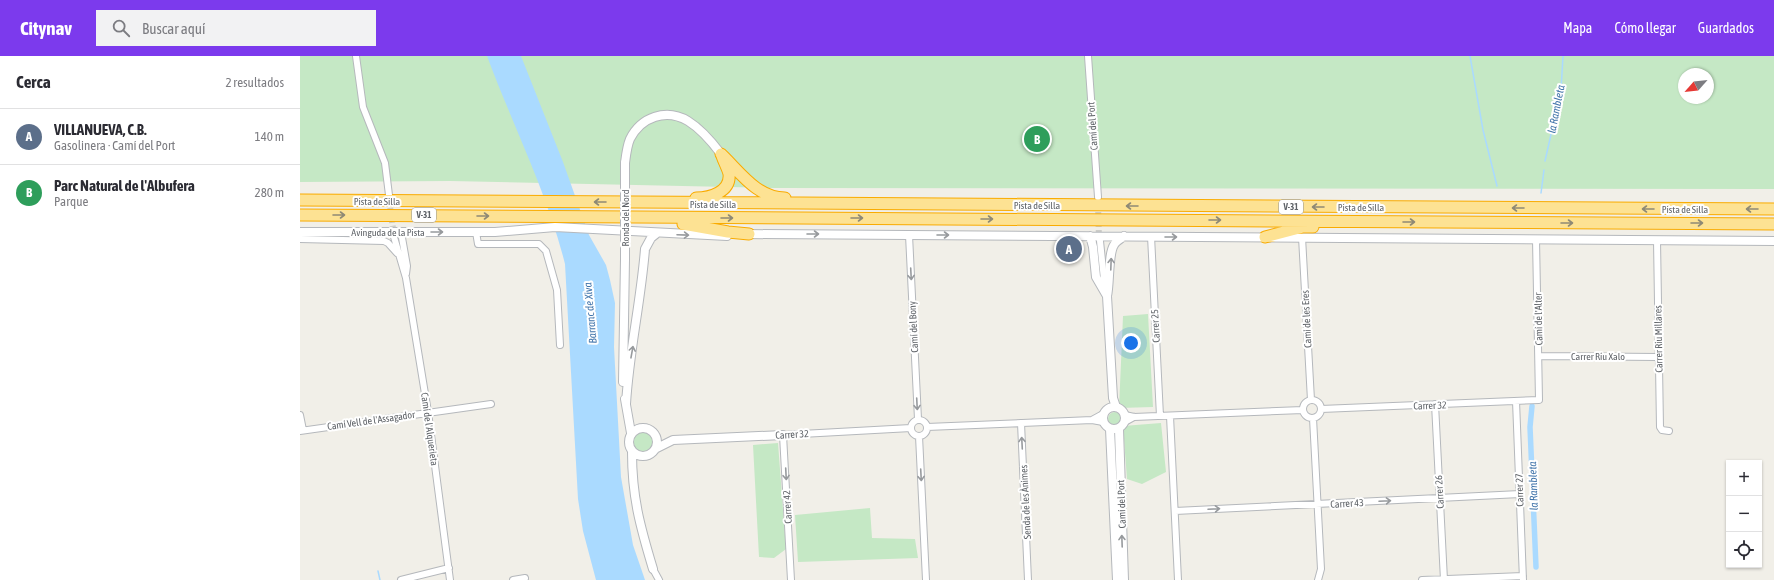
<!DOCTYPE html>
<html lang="es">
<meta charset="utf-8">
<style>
body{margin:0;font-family:"Asap Condensed",sans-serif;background:#f2f2f3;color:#2b2b33}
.controls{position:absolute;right:12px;bottom:12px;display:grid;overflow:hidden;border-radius:0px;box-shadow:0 1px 3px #0004}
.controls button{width:36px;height:36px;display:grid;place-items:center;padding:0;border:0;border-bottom:1px solid #e1e1e2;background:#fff;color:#2b2b33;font:20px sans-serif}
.compass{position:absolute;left:1378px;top:12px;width:36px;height:36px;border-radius:50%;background:#fff;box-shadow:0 1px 3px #0004;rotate:243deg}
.you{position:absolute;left:831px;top:287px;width:14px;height:14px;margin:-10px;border:3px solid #fff;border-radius:50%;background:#1a73e8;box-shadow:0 0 0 6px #1a73e833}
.badge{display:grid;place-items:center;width:26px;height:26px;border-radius:50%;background:#7c3aed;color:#fff;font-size:13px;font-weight:700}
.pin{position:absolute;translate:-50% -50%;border:2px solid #fff;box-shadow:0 1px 4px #0006}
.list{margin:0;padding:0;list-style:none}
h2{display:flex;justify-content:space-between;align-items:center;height:52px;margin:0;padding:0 16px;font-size:17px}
h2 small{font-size:13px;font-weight:400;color:#7c7c81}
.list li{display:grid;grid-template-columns:26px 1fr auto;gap:12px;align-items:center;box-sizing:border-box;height:56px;padding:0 16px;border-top:1px solid #e1e1e2}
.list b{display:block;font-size:15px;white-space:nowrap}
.list p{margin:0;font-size:13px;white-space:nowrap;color:#7c7c81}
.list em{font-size:13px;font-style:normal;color:#7c7c81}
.icon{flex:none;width:22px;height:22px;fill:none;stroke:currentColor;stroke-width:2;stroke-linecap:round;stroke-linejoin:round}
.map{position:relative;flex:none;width:1474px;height:524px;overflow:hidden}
header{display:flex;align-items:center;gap:24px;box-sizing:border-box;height:56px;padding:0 20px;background:#7c3aed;color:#fff}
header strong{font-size:19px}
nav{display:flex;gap:22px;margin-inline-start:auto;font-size:14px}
.search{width:280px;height:36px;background:#f2f2f3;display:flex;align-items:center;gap:10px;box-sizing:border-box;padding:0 14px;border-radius:0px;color:#7c7c81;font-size:15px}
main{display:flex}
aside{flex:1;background:#fff}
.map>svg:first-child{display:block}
</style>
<header>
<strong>Citynav</strong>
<div class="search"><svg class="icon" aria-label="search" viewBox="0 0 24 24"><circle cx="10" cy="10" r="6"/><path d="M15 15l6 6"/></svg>Buscar aquí</div>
<nav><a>Mapa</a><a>Cómo llegar</a><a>Guardados</a></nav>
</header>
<main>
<aside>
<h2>Cerca<small>2 resultados</small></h2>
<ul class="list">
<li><span class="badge" style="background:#5c6f8a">A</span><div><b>VILLANUEVA, C.B.</b><p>Gasolinera · Camí del Port</p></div><em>140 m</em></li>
<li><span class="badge" style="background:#2e9e5b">B</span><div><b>Parc Natural de l'Albufera</b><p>Parque</p></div><em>280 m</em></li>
</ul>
</aside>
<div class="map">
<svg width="1474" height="524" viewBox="0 0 1474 524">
<rect width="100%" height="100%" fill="#f1efe8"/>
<path fill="#c5e8c5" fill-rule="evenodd" d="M0,0H1474V133L470,132L150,125L0,126ZM1384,18H1408V42H1384Z
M848,258L853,351L819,352L823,260Z
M808 363a7 7 0 1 1 14 0a7 7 0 1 1-14 0Z
M861,367L866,416L842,428L827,423L823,370Z
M333 386a10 10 0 1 1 20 0a10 10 0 1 1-20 0Z
M478,387L486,493L474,502L459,501L453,389Z
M570,452L572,482L615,483L618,502L498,506L495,459Z"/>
<path fill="#aadaff" d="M187,0H221L263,106L289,179L306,209L310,224L315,247L314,291L321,421L333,489L345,524H296L283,475L278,443L265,208C247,136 213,70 187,0Z"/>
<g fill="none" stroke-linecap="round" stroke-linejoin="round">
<path stroke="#aadaff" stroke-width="1.5" d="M1170,0L1183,74L1197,130
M1245,105L1261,34L1263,0
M1241,137L1244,114
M78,515L80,524"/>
<path stroke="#aadaff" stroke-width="5.5" d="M1232,350L1230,371L1236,511"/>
<path stroke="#ccccc8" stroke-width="6" stroke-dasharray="6 3" stroke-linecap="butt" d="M89,143L94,180
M798,147L799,184"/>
<g stroke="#b5b8bc" stroke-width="8">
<path id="minor" d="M56,0L63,51L85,107L89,139
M788,0L798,141
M101,176L107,210L106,218
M176,176L178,188H239L246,195L257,234L260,289
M609,179L618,363
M851,180L860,360
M94,181L106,222L128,356L150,524
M1002,181L1011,344
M0,183L84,185L88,187L97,197
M1357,184L1360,371L1362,374L1369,375
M800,185L805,233
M1239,300L1358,301
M1003 353a9 9 0 1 1 18 0a9 9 0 1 1-18 0Z
M1216,345L1223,524
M1135,348L1144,524
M1021,353L1239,344L1236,183
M0,359L3,374
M825,359L834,361L1003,354
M870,360L878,524
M1013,362L1021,513L1018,524
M611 372a8 8 0 1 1 16 0a8 8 0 1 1-16 0Z
M792,364L803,358
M825,366L834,361
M721,367L728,524
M627,371L792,364L803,366
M0,375L191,348
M619,380L626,524
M875,455L1220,438
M353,513L359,524
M101,524L149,512
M213,524L225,522
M491,524L483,379L611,372
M1122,524L1223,520"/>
</g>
<g stroke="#b5b8bc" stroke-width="10">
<path id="tertiary" d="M325,107C326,99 327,90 330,83C341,61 366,52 388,65C401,73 412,86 421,98
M0,176H195L255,171L427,180
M445,178L1474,185
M790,180L793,191L796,221L807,240
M323,326L325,203
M325,343L331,377
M326,348C329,296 341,245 345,193L351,182L356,178
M803 362a11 11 0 1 1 22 0a11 11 0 1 1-22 0Z
M816,351L813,342L807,240C810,227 808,198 814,189C816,185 821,183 824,180
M329 386a14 14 0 1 1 28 0a14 14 0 1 1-28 0Z
M810,373L817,524
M819,373L824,524
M355,393L373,384L483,379
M332,396C332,441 340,470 353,513"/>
</g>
<g stroke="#f9ab00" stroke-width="13">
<path id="motorway" d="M421,98C440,116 457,142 485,142
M396,142C410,142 431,136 429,118C428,113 424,106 422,100
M0,144L1474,153
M0,159L1474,168
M383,168L428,176L449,178
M965,181L1003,171H1013"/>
</g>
<use href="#minor" stroke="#fff" stroke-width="6"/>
<use href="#tertiary" stroke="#fff" stroke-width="8"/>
<use href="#motorway" stroke="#fde293" stroke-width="11"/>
<g stroke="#b5b8bc" stroke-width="10" stroke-linecap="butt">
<path id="tertiary-bridge" d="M325,203V107"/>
</g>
<use href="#tertiary-bridge" stroke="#fff" stroke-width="8"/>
</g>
<defs><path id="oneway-shaft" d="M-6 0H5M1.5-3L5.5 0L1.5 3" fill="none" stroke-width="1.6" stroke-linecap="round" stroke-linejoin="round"/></defs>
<g stroke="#8e8975">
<use href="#oneway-shaft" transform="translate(300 146) rotate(-180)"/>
<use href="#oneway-shaft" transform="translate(832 150) rotate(-180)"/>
<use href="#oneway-shaft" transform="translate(1018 151) rotate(-180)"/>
<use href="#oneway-shaft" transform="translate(1218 152) rotate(-180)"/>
<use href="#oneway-shaft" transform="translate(1348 153) rotate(-180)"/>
<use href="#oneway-shaft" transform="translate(1452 153) rotate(180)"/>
<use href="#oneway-shaft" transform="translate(39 159)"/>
<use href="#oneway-shaft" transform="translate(183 160)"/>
<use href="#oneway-shaft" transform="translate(427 162)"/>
<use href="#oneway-shaft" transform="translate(557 162)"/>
<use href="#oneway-shaft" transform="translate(687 163)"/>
<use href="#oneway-shaft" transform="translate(915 164)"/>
<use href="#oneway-shaft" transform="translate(1109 166)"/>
<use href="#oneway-shaft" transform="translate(1267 167)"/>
<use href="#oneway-shaft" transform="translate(1397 167)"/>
</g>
<g stroke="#979a9d">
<use href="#oneway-shaft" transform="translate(137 176)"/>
<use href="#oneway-shaft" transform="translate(513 178)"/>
<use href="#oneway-shaft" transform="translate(383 179) rotate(2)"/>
<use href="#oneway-shaft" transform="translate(643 179)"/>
<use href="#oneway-shaft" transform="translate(871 181)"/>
<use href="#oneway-shaft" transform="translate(811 208) rotate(-88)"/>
<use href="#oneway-shaft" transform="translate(611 218) rotate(87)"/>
<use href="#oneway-shaft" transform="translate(332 296) rotate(-80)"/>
<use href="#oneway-shaft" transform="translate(617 348) rotate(87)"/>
<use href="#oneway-shaft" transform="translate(722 387) rotate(-93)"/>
<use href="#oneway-shaft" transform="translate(486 418) rotate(87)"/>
<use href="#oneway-shaft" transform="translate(621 419) rotate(87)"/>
<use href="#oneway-shaft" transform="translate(1085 445) rotate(-3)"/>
<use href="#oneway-shaft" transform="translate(914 453) rotate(-3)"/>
<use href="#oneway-shaft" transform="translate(822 485) rotate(-92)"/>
</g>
<g text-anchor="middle" stroke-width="4" stroke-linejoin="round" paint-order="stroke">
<g fill="#fff" stroke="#8f9295" stroke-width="1">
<rect x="979" y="144" width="24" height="14" rx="3"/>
<rect x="112" y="152" width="24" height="14" rx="3"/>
</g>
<g font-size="9" font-weight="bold" fill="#5f6368">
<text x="991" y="154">V-31</text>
<text x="124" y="162">V-31</text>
</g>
<g font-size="10" fill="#5f6368" stroke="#fff">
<text transform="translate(792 70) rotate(-94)" y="4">Camí del Port</text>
<text x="77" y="149">Pista de Silla</text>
<text x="413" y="152">Pista de Silla</text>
<text x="737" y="153">Pista de Silla</text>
<text x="1061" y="155">Pista de Silla</text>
<text x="1385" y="157">Pista de Silla</text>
<text transform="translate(325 162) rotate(-90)" y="4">Ronda del Nord</text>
<text x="88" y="180">Avinguda de la Pista</text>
<text transform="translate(1006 263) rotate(-93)" y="4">Camí de les Eres</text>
<text transform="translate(1238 263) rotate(-91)" y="4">Camí de l'Alter</text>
<text transform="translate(855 270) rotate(-93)" y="4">Carrer 25</text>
<text transform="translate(613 271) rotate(-93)" y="4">Camí del Bony</text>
<text transform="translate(1358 283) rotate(-91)" y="4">Carrer Riu Millares</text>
<text x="1298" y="304">Carrer Riu Xalo</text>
<text transform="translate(1130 349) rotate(-2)" y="4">Carrer 32</text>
<text transform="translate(71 364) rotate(-8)" y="4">Camí Vell de l'Assagador</text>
<text transform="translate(130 373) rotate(82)" y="4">Camí de l'Alquerieta</text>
<text transform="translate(492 378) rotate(-3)" y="4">Carrer 32</text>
<text transform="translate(1219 434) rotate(-92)" y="4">Carrer 27</text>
<text transform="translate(1139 436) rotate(-93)" y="4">Carrer 26</text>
<text transform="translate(725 446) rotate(-93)" y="4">Senda de les Ànimes</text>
<text transform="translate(1047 447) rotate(-3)" y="4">Carrer 43</text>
<text transform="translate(821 448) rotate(-92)" y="4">Camí del Port</text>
<text transform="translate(487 451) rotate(-93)" y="4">Carrer 42</text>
</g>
<g font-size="11" font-style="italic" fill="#4174aa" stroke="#fff">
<text transform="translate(1256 53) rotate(-79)" y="4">la Rambleta</text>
<text transform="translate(290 257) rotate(-95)" y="4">Barranc de Xiva</text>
<text transform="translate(1233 430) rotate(-92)" y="4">la Rambleta</text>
</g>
</g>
</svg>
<div class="controls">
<button>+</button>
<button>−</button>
<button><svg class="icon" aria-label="locate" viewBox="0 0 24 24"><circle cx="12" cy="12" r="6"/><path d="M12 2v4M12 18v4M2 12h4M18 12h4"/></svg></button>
</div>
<svg class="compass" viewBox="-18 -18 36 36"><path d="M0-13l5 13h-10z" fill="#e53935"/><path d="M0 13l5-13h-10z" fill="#7c7c81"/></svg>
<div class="you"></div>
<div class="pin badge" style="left:769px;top:193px;background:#5c6f8a">A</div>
<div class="pin badge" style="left:737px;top:83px;background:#2e9e5b">B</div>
</div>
</main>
